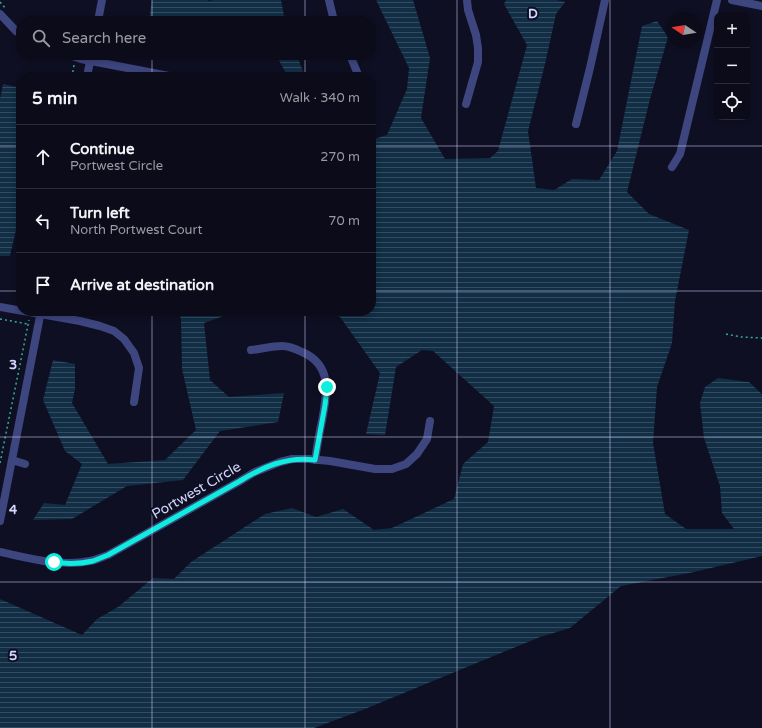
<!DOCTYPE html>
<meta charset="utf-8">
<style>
body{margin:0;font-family:"Varela Round",sans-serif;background:#191927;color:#f1f3f6}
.controls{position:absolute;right:12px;top:12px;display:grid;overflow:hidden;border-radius:8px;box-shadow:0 2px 6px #0003}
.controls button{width:36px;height:36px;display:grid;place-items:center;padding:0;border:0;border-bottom:1px solid #2b2b39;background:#0b0b1a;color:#f1f3f6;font:20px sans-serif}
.compass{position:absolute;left:666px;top:12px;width:36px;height:36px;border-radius:50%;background:#0b0b1a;box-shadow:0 2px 6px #0003;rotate:282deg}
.stop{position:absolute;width:12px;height:12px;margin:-9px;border:3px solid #0eeede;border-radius:50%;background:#fff}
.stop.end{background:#0eeede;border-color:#fff;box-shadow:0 1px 4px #0008}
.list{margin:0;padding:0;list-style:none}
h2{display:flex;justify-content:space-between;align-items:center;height:52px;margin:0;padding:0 16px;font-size:17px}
h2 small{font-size:13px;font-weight:400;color:#9a9ba2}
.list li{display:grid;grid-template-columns:26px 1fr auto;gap:12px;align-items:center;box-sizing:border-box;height:64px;padding:0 16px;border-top:1px solid #2b2b39}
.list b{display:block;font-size:15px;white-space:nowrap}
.list p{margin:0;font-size:13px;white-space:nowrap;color:#9a9ba2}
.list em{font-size:13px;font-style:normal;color:#9a9ba2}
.icon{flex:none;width:22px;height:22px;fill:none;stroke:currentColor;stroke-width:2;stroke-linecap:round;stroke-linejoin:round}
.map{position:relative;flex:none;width:762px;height:728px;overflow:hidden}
.search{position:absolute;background:#0b0b1a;box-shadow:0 2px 6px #0003;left:16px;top:16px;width:360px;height:44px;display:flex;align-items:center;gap:10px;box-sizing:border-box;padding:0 14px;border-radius:16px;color:#9a9ba2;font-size:15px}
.panel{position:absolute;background:#0b0b1a;box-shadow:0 2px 6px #0003;left:16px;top:72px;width:360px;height:244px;border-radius:16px}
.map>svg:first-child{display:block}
</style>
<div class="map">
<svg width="762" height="728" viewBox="0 0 762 728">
<defs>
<pattern id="water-rules" width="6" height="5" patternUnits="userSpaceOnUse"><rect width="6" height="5" fill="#112e45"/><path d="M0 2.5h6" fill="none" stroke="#334c61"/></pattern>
</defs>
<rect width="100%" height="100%" fill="#0f0f23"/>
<path fill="url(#water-rules)" d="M152,0H207L209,1L214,0H281L285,21H243L241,19L237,21H149Z
M376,0H413L430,58L421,118L445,159L490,158L498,151L527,45L504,4L506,0H556L565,2L556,14L545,64L528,131L536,188L554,190L572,179L599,180L617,151L642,26L657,21L668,37L650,99L627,192L649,214L689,230L675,301L672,343L657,387L653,443L665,514L686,529H734L722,513L720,486L704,438L700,403L705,387L718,378L749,382L762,394V556L694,572L621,586L570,628L540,637L365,709L314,728H0V599L82,635L97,619L118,607L153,578L174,579L191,562L265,514L292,508L316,517L343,509L374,530L392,528L454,499L463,464L488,442L494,406L433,351L422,350L396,367L385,435L366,434L380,373L340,317L322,311H371V140L387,135L407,89L409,68Z
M276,55H297L305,77H288Z
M3,84L21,88V208L10,256H0V99Z
M178,311H238L204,323L210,380L229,397L284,393L278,422L220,431L183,480L127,486L72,519L33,520L44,503L65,505L82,464L65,451L43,400L53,360L75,364V389L72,403L108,464L165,460L196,430L182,369L181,319Z"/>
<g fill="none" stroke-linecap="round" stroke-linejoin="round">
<path stroke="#36ae92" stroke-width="1.5" stroke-dasharray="2 3" stroke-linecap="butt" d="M0,2L6,9
M72,77L74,65
M0,319L28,324
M726,334L741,337L762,338
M0,463L29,320"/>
<path stroke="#3d467f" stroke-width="8" d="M329,0L334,21
M732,0L762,6
M0,14L16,31L21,34
M98,21L102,0
M69,55L81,59L174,77
M350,55L359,77
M87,77L91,56
M466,104L478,62V48L476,35L468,10L467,0
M576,124L590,68L605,0
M672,167L680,154L717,0
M0,307L80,321L100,326L114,331L124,339L134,353L139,368L134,402
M251,350C261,349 272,346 282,346C288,346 296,349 302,352C333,365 327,394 322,421C319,434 317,447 315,460
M12,460L25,464
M0,521L41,311
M0,552C29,558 60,567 90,561C96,560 102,557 108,555L240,481L255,472L280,462L292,459H309L330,461L375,469H392L406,464L417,454L427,439L430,421"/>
</g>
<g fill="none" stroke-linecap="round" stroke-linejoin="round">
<path stroke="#0eeede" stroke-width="5" d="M54,562C66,564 80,564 93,561C98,559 103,557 108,555L240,481C263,467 287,456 315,460L325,405L327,387"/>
</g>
<path fill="none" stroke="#d3d6fd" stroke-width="1" stroke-opacity="0.55" d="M152,0V21M305,0V21M457,0V728M610,0V728M152,55V77M305,55V77M0,146H21M371,146H762M0,291H21M371,291H762M152,311V728M305,311V728M0,437H762M0,582H762"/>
<g text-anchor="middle" stroke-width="4" stroke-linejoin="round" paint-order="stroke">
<g font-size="14" fill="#d3d6fd" stroke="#0f0f23">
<text transform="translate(196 490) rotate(-30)" y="5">Portwest Circle</text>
</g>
</g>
<g font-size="13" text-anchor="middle" font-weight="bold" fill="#d3d6fd" stroke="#0f0f23" stroke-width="4" stroke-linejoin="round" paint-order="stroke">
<text x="533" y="18">D</text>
<text x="13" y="369">3</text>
<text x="13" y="514">4</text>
<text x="13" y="660">5</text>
</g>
</svg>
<div class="controls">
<button>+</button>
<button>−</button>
<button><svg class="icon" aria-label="locate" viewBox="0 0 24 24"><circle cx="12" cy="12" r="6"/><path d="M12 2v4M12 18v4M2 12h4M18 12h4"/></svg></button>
</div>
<svg class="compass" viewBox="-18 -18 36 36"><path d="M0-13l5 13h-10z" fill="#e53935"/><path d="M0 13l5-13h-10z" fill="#9a9ba2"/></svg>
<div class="stop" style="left:54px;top:562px"></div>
<div class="stop end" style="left:327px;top:387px"></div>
<div class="search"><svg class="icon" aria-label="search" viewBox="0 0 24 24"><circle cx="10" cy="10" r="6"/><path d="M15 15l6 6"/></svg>Search here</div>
<section class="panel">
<h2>5 min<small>Walk · 340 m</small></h2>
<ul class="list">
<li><svg class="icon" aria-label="ahead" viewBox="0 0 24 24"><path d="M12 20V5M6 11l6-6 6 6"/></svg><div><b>Continue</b><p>Portwest Circle</p></div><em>270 m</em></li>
<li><svg class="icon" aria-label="left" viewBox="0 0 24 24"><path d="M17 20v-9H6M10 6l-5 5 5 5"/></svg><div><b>Turn left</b><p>North Portwest Court</p></div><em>70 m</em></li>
<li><svg class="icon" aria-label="arrive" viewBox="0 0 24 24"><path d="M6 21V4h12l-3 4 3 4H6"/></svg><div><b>Arrive at destination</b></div></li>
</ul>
</section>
</div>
